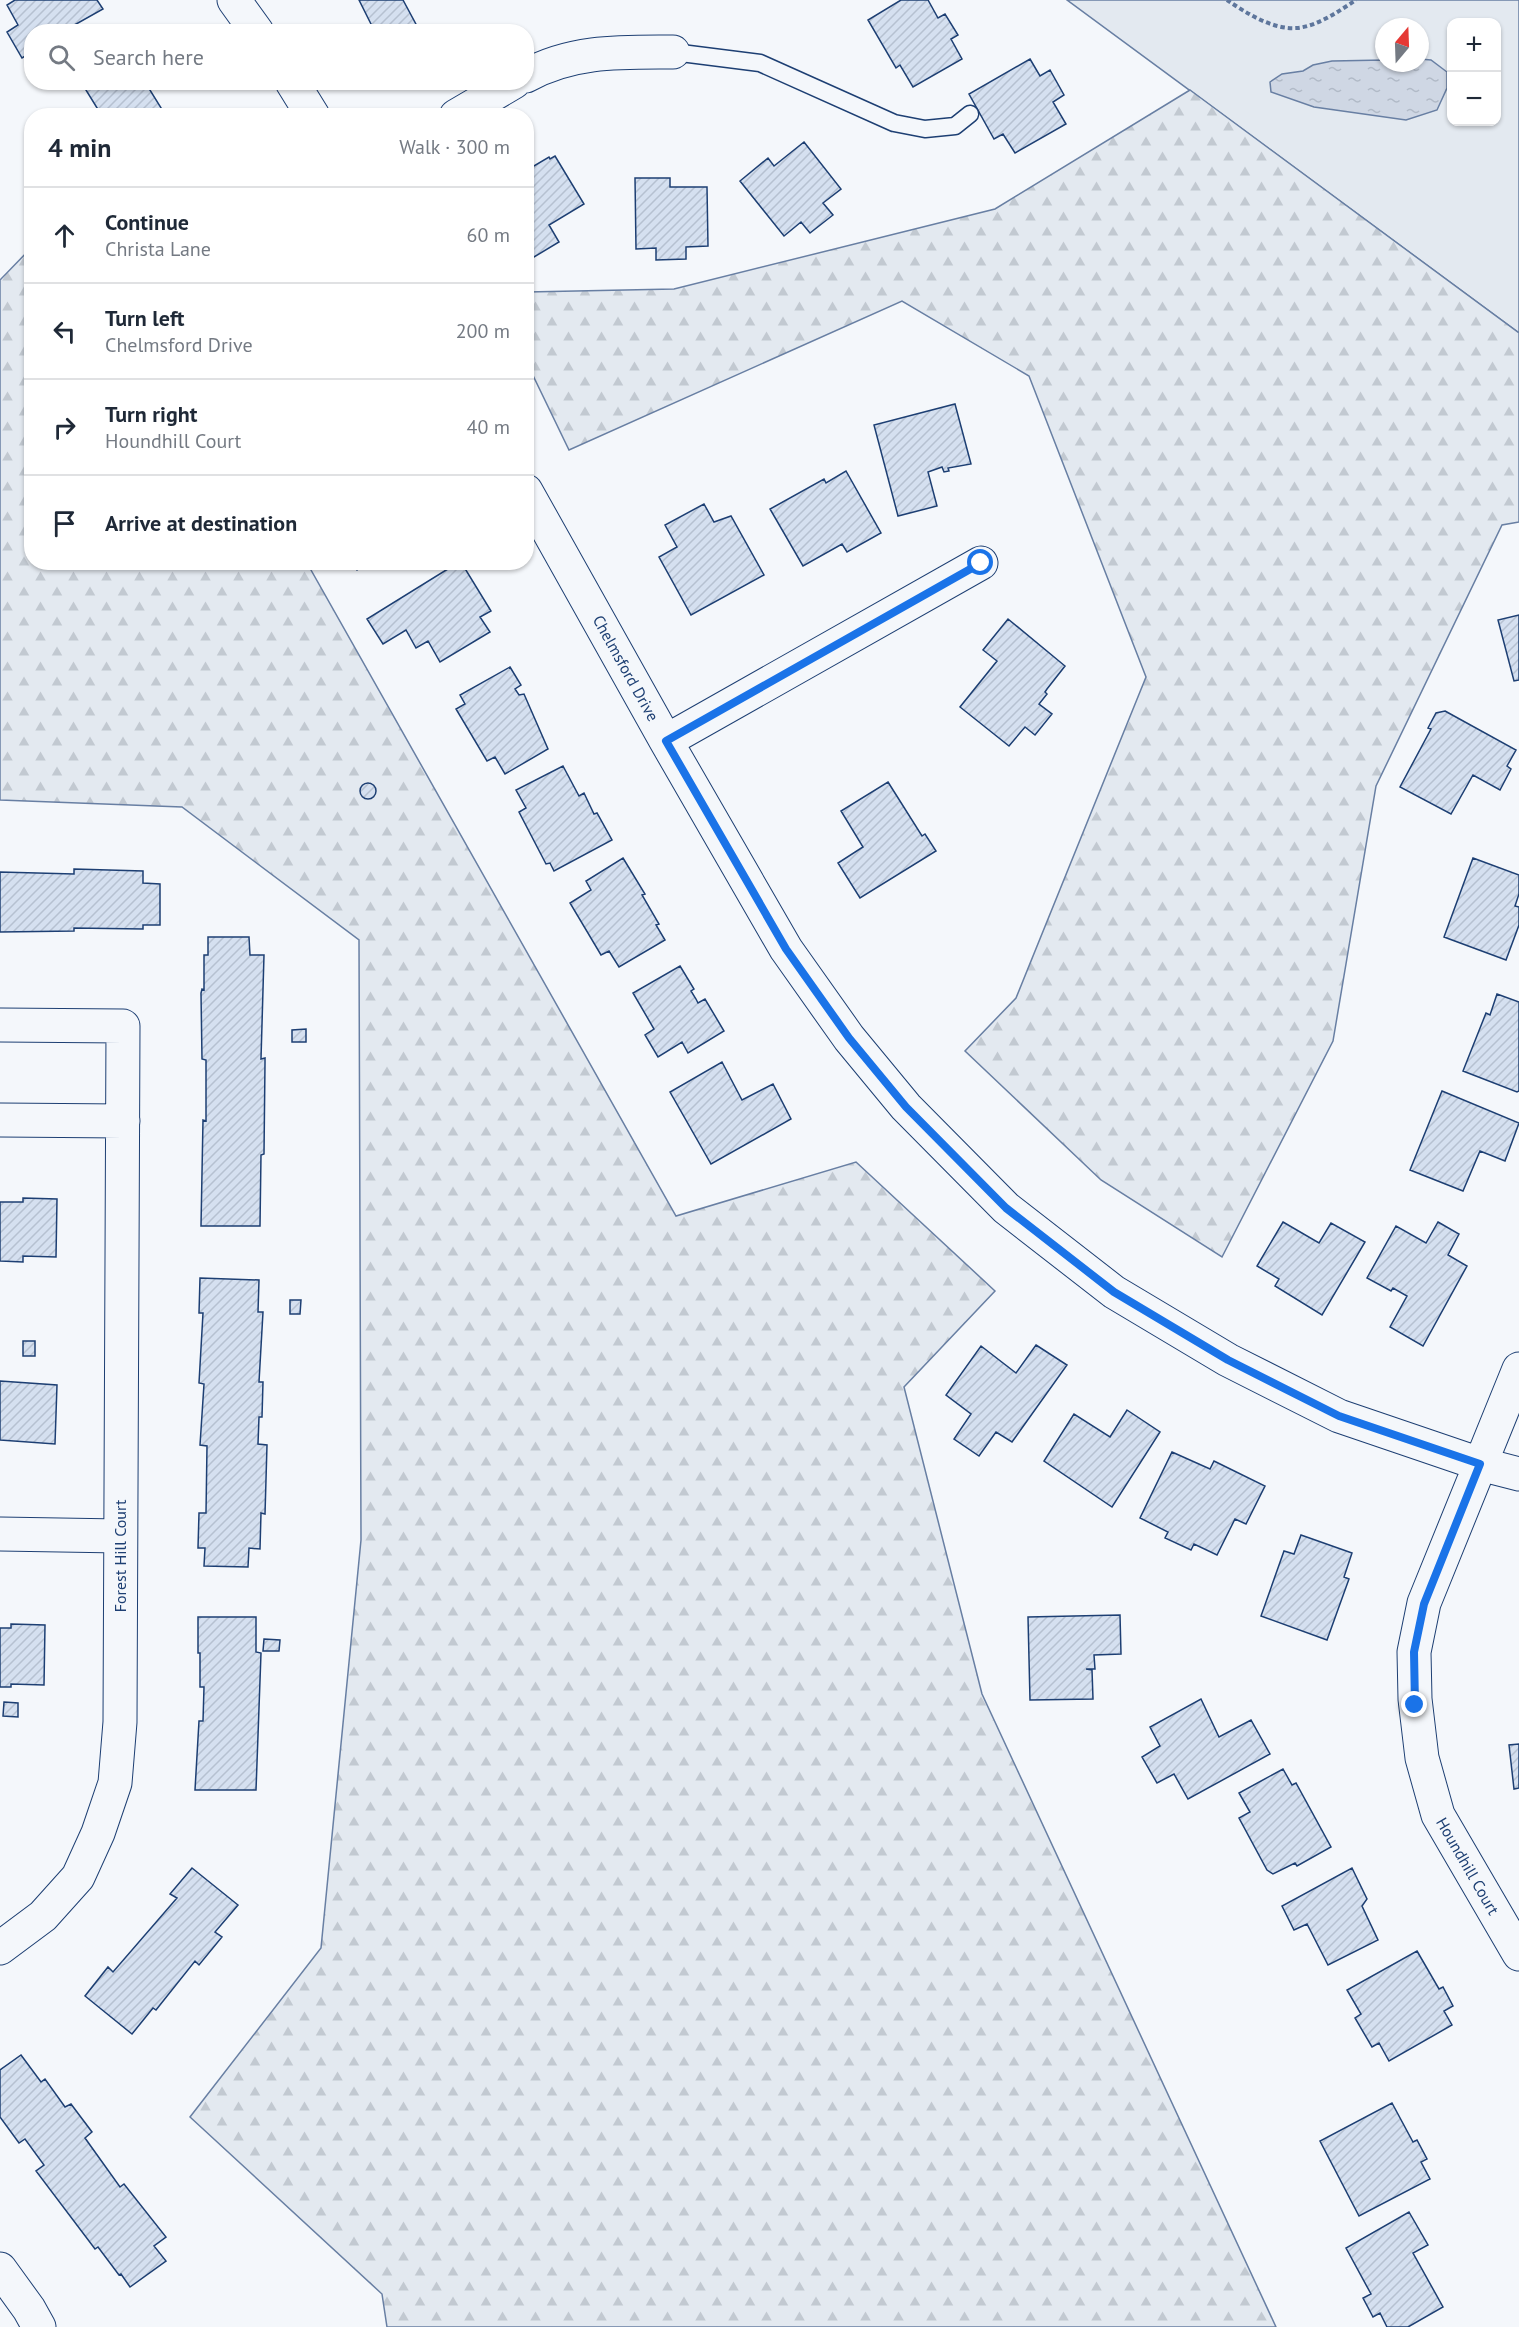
<!DOCTYPE html>
<meta charset="utf-8">
<style>
body{margin:0;font-family:"PT Sans",sans-serif;background:#f6f6f7;color:#1f2937}
.controls{position:absolute;right:18px;top:18px;display:grid;overflow:hidden;border-radius:12px;box-shadow:0 2px 4px #0004}
.controls button{width:54px;height:54px;display:grid;place-items:center;padding:0;border:0;border-bottom:2px solid #e0e1e3;background:#fff;color:#1f2937;font:30px sans-serif}
.compass{position:absolute;left:1375px;top:18px;width:54px;height:54px;border-radius:50%;background:#fff;box-shadow:0 2px 4px #0004;rotate:19deg}
.stop{position:absolute;width:18px;height:18px;margin:-14px;border:4px solid #1a73e8;border-radius:50%;background:#fff}
.stop.end{background:#1a73e8;border-color:#fff;box-shadow:0 2px 6px #0008}
.list{margin:0;padding:0;list-style:none}
h2{display:flex;justify-content:space-between;align-items:center;height:78px;margin:0;padding:0 24px;font-size:26px}
h2 small{font-size:20px;font-weight:400;color:#747a83}
.list li{display:grid;grid-template-columns:39px 1fr auto;gap:18px;align-items:center;box-sizing:border-box;height:96px;padding:0 24px;border-top:2px solid #e0e1e3}
.list b{display:block;font-size:22px;white-space:nowrap}
.list p{margin:0;font-size:20px;white-space:nowrap;color:#747a83}
.list em{font-size:20px;font-style:normal;color:#747a83}
.icon{flex:none;width:33px;height:33px;fill:none;stroke:currentColor;stroke-width:2;stroke-linecap:round;stroke-linejoin:round}
.map{position:relative;flex:none;width:1519px;height:2327px;overflow:hidden}
.search{position:absolute;background:#fff;box-shadow:0 2px 4px #0004;left:24px;top:24px;width:510px;height:66px;display:flex;align-items:center;gap:15px;box-sizing:border-box;padding:0 21px;border-radius:24px;color:#747a83;font-size:22px}
.panel{position:absolute;background:#fff;box-shadow:0 2px 4px #0004;left:24px;top:108px;width:510px;height:462px;border-radius:24px}
.map>svg:first-child{display:block}
</style>
<div class="map">
<svg width="1519" height="2327" viewBox="0 0 1519 2327">
<defs>
<pattern id="forest-firs" width="22" height="20" patternUnits="userSpaceOnUse" patternTransform="scale(1.5)"><rect width="22" height="20" fill="#e3e9f0"/><path d="M5 1l3.5 6h-7zM16 11l3.5 6h-7z" fill="#c2c9d1"/></pattern>
<pattern id="water-ripples" width="26" height="14" patternUnits="userSpaceOnUse" patternTransform="scale(1.5)"><rect width="26" height="14" fill="#cfd7e4"/><path d="M2 4q2-2 4 0t4 0M15 11q2-2 4 0t4 0" fill="none" stroke="#b1bac7"/></pattern>
<pattern id="building-hatch" width="6" height="6" patternUnits="userSpaceOnUse" patternTransform="scale(1.5)"><rect width="6" height="6" fill="#d5e0f0"/><path d="M-1 1l2-2M0 6l6-6M5 7l2-2" fill="none" stroke="#b6c1d1"/></pattern>
</defs>
<rect width="100%" height="100%" fill="#f4f7fb"/>
<path fill="#e3e9f0" stroke="#687fa3" stroke-width="1.5" fill-rule="evenodd" d="M1067,0H1519V333ZM1452,22H1496V122H1452ZM1384,27H1420V63H1384Z"/>
<path fill="url(#forest-firs)" stroke="#687fa3" stroke-width="1.5" d="M1190,90L1519,333V522L1502,525L1376,786L1333,1041L1222,1257L1101,1180L965,1051L1016,998L1146,677L1029,376L902,301L569,450L527,363V292L674,289L995,209Z
M31,248L32,562L307,563L676,1216L856,1162L995,1291L904,1387L982,1694L1276,2327H387L382,2294L190,2117L321,1948L361,1540L359,940L182,807L0,800V280Z"/>
<path fill="url(#water-ripples)" stroke="#687fa3" stroke-width="1.5" d="M1420,59L1431,60L1447,72V88L1437,110L1406,120L1314,107L1271,92L1270,82L1282,74L1303,71L1313,65L1332,61L1384,60V63H1420Z"/>
<path fill="url(#building-hatch)" stroke="#1d3f73" stroke-width="1.5" d="M15,0H97L103,9L62,32H32V52L22,58L7,32L18,25L7,5Z
M359,0H403L418,28L411,32H375Z
M901,0H928L938,18L945,14L958,35L951,39L962,59L913,87L900,65L896,68L868,20Z
M1030,59L1040,76L1050,70L1064,95L1053,102L1066,124L1015,153L1003,134L994,139L969,94Z
M81,82H145L163,111L157,116H102Z
M804,142L841,189L823,203L833,215L810,233L801,222L784,236L740,181L768,158L774,166Z
M555,156L584,204L549,225L559,242L534,257L526,246V174L529,173L527,170L549,157L550,159Z
M635,178H670V187H707L708,246L686,247V259L656,260V248L636,249Z
M955,404L971,464L948,468L949,471L944,472L942,467L928,472L937,506L898,516L874,425Z
M846,471L881,533L847,552L842,544L803,566L770,509L824,479L826,483Z
M704,504L714,522L731,516L764,575L691,615L659,557L677,547L665,525Z
M352,562H369L357,570Z
M392,562H404L395,568Z
M459,562H461L491,611L480,617L490,632L440,662L428,641L416,648L406,630L383,644L367,619Z
M1519,615V680L1514,681L1498,620Z
M1008,619L1065,666L1047,689L1045,692L1047,694L1039,704L1052,714L1035,735L1025,727L1009,746L960,707L997,661L983,650Z
M510,667L521,685L515,689L519,695L524,694L548,749L505,774L495,757L487,761L456,709L465,704L460,695Z
M1445,711L1516,750L1507,766L1511,769L1500,790L1473,775L1451,814L1400,787L1431,729L1428,728L1436,713Z
M563,766L579,796L584,793L594,814L597,813L612,840L554,871L550,863L546,864L519,812L526,808L516,790Z
M888,782L922,836L925,834L936,851L860,898L838,863L863,847L841,811Z
M360 791a8 8 0 1 1 16 0a8 8 0 1 1-16 0Z
M623,858L645,894L642,895L659,924L656,925L665,940L619,967L609,951L601,955L570,903L591,890L586,881Z
M1473,858L1519,875V894L1515,906L1519,907V925L1506,960L1444,937Z
M74,869L143,871V883L160,884V925H143V929L74,928V931L0,932V872L74,874Z
M208,937H249L250,955H264L261,1059L265,1058V1063L264,1154L261,1155L260,1226H201L203,1120L206,1121V1060L202,1059L201,993L202,989L204,990V955H208Z
M680,966L694,989L691,991L696,999L698,1003L705,999L724,1031L688,1053L682,1042L658,1057L645,1035L654,1029L633,993Z
M1497,994L1519,1002V1091L1517,1092L1463,1071L1486,1013L1490,1015Z
M306,1029V1042H292V1030Z
M722,1062L742,1100L773,1084L791,1119L711,1164L670,1092Z
M1442,1091L1519,1123L1505,1161L1480,1151L1463,1191L1410,1170Z
M23,1198L57,1199L56,1257L23,1256V1262L0,1261V1202H23Z
M1283,1222L1319,1243L1331,1223L1365,1242L1322,1315L1275,1286L1279,1279L1257,1266Z
M1438,1222L1459,1234L1448,1255L1467,1266L1423,1346L1390,1327L1407,1296L1393,1288L1391,1291L1367,1278L1396,1226L1426,1243Z
M200,1278L259,1280L258,1312H263L259,1382H263L262,1417H259L258,1444L267,1445L265,1514L261,1513L260,1549L249,1548L248,1567L204,1566L205,1548H198L199,1513H206L207,1446L200,1445L204,1384L199,1383L203,1313H199Z
M290,1300H301L300,1314H290Z
M23,1341H35V1356H23Z
M1036,1345L1067,1365L1012,1442L996,1432L979,1456L954,1439L971,1414L946,1395L981,1346L1016,1373Z
M0,1381L57,1385L55,1444L0,1440Z
M1127,1410L1160,1432L1112,1507L1044,1461L1074,1414L1110,1437Z
M1172,1452L1210,1469L1214,1461L1216,1462L1265,1486L1246,1524L1235,1519L1217,1555L1194,1544L1191,1550L1165,1538L1168,1532L1140,1518Z
M1301,1535L1352,1553L1344,1577L1349,1579L1327,1640L1261,1616L1284,1551L1294,1554Z
M1120,1615L1121,1654L1094,1655L1095,1669H1086L1092,1670L1093,1699L1030,1700L1028,1617Z
M198,1617H256V1652L261,1653L256,1790H195L199,1721H203L204,1687H200V1653H198Z
M11,1624L45,1625L44,1685L11,1684V1687H0V1628H11Z
M264,1639L280,1640L279,1651H263Z
M1201,1699L1219,1737L1251,1720L1270,1754L1188,1799L1174,1774L1157,1783L1142,1757L1160,1746L1150,1727Z
M4,1702L18,1703V1717L3,1716Z
M1519,1744V1788L1514,1789L1509,1745Z
M1283,1769L1292,1785L1296,1783L1331,1847L1297,1866L1295,1863L1273,1874L1267,1870L1239,1818L1250,1812L1239,1793Z
M192,1868L238,1905L215,1932L222,1937L199,1965L195,1961L156,2010L153,2008L132,2034L85,1996L108,1967L113,1972L177,1898L170,1894Z
M1352,1868L1367,1899L1362,1906L1378,1940L1328,1965L1307,1924L1294,1930L1282,1906Z
M1417,1951L1439,1989L1443,1987L1453,2006L1444,2011L1452,2025L1389,2061L1379,2043L1372,2047L1355,2018L1361,2014L1347,1990Z
M21,2055L41,2082L45,2079L65,2107L71,2104L92,2132L85,2138L120,2187L124,2184L166,2237L154,2246L166,2261L130,2287L121,2274L119,2275L98,2247L95,2249L36,2171L44,2165L25,2139L19,2143L0,2117V2070Z
M1392,2103L1413,2142L1417,2140L1427,2159L1421,2162L1430,2179L1359,2216L1320,2141Z
M1409,2212L1428,2245L1413,2253L1443,2307L1408,2327H1387L1380,2313L1373,2317L1363,2298L1371,2294L1346,2248Z"/>
<g fill="none" stroke-linecap="round" stroke-linejoin="round">
<g stroke="#1d3f73" stroke-width="19">
<path id="service" d="M673,52L760,63L894,123L925,129L955,126L970,114"/>
</g>
<g stroke="#1d3f73" stroke-width="35">
<path id="minor" d="M234,0L257,32
M526,76C572,50 622,52 673,52
M292,82L313,116
M456,116L514,82
M526,491L666,741L786,949L849,1038L906,1107L1006,1208L1114,1292L1228,1360L1339,1416L1480,1464L1519,1474
M666,741L981,563
M0,1025L123,1026L120,1722L115,1783L98,1833L78,1877L43,1916L0,1948
M0,1120L123,1121
M1519,1369L1424,1603L1414,1652L1415,1699L1422,1758L1438,1815L1519,1954
M0,1534L120,1536
M0,2269L29,2309L39,2327"/>
</g>
<path stroke="#5e769c" stroke-width="4" stroke-dasharray="4.5 3" stroke-linecap="butt" d="M1227,0C1246,13 1273,30 1297,28C1318,26 1339,11 1356,0"/>
<use href="#service" stroke="#f4f7fb" stroke-width="16"/>
<use href="#minor" stroke="#f4f7fb" stroke-width="33"/>
</g>
<g fill="none" stroke-linecap="round" stroke-linejoin="round">
<path stroke="#1a73e8" stroke-width="8" d="M981,563L666,741L786,949L849,1038L906,1107L1006,1208L1114,1292L1228,1360L1339,1416L1480,1464L1424,1604L1414,1652L1415,1705"/>
</g>
<g text-anchor="middle" stroke-width="4.5" stroke-linejoin="round" paint-order="stroke">
<g font-size="16" fill="#1d3f73" stroke="#f4f7fb">
<text transform="translate(626 668) rotate(61)" y="6">Chelmsford Drive</text>
<text transform="translate(120 1556) rotate(-90)" y="6">Forest Hill Court</text>
<text transform="translate(1468 1866) rotate(60)" y="6">Houndhill Court</text>
</g>
</g>
</svg>
<div class="controls">
<button>+</button>
<button>−</button>
</div>
<svg class="compass" viewBox="-18 -18 36 36"><path d="M0-13l5 13h-10z" fill="#e53935"/><path d="M0 13l5-13h-10z" fill="#747a83"/></svg>
<div class="stop" style="left:981px;top:563px"></div>
<div class="stop end" style="left:1415px;top:1705px"></div>
<div class="search"><svg class="icon" aria-label="search" viewBox="0 0 24 24"><circle cx="10" cy="10" r="6"/><path d="M15 15l6 6"/></svg>Search here</div>
<section class="panel">
<h2>4 min<small>Walk · 300 m</small></h2>
<ul class="list">
<li><svg class="icon" aria-label="ahead" viewBox="0 0 24 24"><path d="M12 20V5M6 11l6-6 6 6"/></svg><div><b>Continue</b><p>Christa Lane</p></div><em>60 m</em></li>
<li><svg class="icon" aria-label="left" viewBox="0 0 24 24"><path d="M17 20v-9H6M10 6l-5 5 5 5"/></svg><div><b>Turn left</b><p>Chelmsford Drive</p></div><em>200 m</em></li>
<li><svg class="icon" aria-label="right" viewBox="0 0 24 24"><path d="M7 20v-9h11M14 6l5 5-5 5"/></svg><div><b>Turn right</b><p>Houndhill Court</p></div><em>40 m</em></li>
<li><svg class="icon" aria-label="arrive" viewBox="0 0 24 24"><path d="M6 21V4h12l-3 4 3 4H6"/></svg><div><b>Arrive at destination</b></div></li>
</ul>
</section>
</div>
